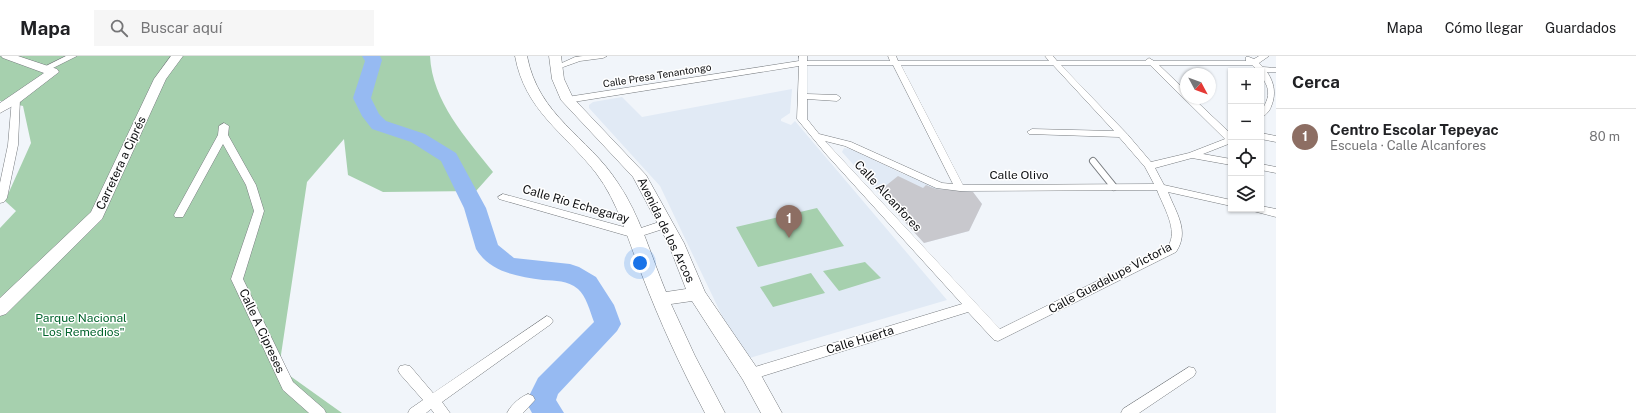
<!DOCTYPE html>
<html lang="es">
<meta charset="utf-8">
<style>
body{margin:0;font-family:"Public Sans",sans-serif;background:#f6f6f6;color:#202124}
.controls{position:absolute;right:12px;top:12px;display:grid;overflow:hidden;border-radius:0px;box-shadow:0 1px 3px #0004}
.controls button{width:36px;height:36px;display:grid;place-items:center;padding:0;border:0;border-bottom:1px solid #e0e0e0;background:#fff;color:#202124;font:20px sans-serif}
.compass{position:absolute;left:1180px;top:12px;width:36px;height:36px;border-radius:50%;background:#fff;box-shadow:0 1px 3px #0004;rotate:131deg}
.you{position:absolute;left:640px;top:207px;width:14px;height:14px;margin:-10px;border:3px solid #fff;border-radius:50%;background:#1a73e8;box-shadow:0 0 0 6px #1a73e833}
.badge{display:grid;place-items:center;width:26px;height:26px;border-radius:50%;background:#2563eb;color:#fff;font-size:13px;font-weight:700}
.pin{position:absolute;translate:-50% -33px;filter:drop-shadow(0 1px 2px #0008)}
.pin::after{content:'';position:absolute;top:21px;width:14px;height:12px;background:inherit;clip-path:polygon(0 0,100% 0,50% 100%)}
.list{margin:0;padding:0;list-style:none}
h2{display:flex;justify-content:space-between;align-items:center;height:52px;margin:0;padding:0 16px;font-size:17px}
h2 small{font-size:13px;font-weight:400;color:#757577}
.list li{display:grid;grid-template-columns:26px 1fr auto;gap:12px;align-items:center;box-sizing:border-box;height:56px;padding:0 16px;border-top:1px solid #e0e0e0}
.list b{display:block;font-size:15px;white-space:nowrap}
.list p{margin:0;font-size:13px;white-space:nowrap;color:#757577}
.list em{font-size:13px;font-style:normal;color:#757577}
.icon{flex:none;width:22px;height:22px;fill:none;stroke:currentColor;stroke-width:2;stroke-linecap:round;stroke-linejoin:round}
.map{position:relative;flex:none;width:1276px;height:357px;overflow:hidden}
header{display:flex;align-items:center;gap:24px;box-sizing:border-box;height:56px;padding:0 20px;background:#fff;border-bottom:1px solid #e0e0e0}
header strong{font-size:19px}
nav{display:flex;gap:22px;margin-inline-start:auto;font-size:14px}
.search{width:280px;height:36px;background:#f6f6f6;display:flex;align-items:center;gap:10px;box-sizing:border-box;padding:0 14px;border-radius:0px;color:#757577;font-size:15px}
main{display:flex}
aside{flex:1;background:#fff}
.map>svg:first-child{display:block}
</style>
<header>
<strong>Mapa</strong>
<div class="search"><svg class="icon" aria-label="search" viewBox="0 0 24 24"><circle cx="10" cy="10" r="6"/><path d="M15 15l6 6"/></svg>Buscar aquí</div>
<nav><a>Mapa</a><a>Cómo llegar</a><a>Guardados</a></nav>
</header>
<main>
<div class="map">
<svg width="1276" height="357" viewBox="0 0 1276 357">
<rect width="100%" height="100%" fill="#f1f5fa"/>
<path fill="#e1eaf5" d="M792,33L790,57L781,63V65L791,69L795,65L947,244L746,303L724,264L660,130L589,52V49L593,46L622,41L642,61Z
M844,92L851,93L901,117L945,134L973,136L982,148L969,175L924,187L842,96Z"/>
<path fill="#a6d0ae" d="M0,0H430C432,45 466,82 493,116L476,135L383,136L348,119L344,83L307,126L279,312L342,357H0V172L16,155L5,145L31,87L23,50L0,45Z
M817,152L844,190L758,211L736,171Z
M865,206L881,222L839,235L823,215Z
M811,217L825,237L773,251L760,231Z"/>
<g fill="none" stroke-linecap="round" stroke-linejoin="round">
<path fill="#96baf2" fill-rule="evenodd" d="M362,0H380L382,4L371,42L379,58L386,65L425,78L456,97L486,152L498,189L514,202L570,208L579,211L596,221L614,249L621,268L617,275L558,338L556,344L564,357H532L526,346L538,322L594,266C590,255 586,240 578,233C567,224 556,225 543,224C517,220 491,217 476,193L464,152L441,105L411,86L372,73L362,60L353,42L365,5Z"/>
</g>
<path fill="#c8c8cd" d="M898,120L923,132L926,129L936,133L973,136L982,148L969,175L924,187L893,153L899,147L878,136Z"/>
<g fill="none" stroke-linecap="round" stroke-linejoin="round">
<g stroke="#777b7f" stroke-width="8">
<path id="pedestrian" d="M1093,105L1114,131"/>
</g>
<g stroke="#777b7f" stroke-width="1">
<path id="minor" d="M66,0H77L47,15H44L40,13Z
M583,0H607L603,2L580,5L555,14L551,12L575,1Z
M799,0H807V5H890L888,0H896L898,5H1049L1045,0H1053L1057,5H1145L1149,2L1154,5H1246V1H1249L1254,3L1259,0H1269L1259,7L1263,11L1276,12V16H1267C1276,29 1276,42 1269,55C1266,58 1265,60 1261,61C1261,51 1269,46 1268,36C1268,28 1261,22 1261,15H1258L1252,9H1159L1186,35V42H1193L1231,78V87L1203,98L1231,103V109L1192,102L1155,112L1164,129L1231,144V150L1168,136C1176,157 1190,175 1176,196L998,285L994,284L968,256L750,324L745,322L743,318L745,314L962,248L826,98L797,63L799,10L567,47L563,44L567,41L799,5ZM807,9H893L953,128L942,127L851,86L819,78L807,63V43L837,45L841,42L837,39L807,38ZM901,9H1053L1114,75L1032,73L1027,76L1029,78L1119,81L1145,111L1154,128L963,129ZM1061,9H1150L1225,83L1189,97L1151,106L1128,79ZM825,85L845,90L936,132L960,135L1157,134C1163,150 1179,175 1168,190L1000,273Z
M16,40L20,43L18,89L7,142L4,146L0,147V127L8,89L12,43Z
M224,67L229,70L228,79L256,129L264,155L243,223L293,326L324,353L326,357H309L283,334L231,223L254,155L246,129L223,88L183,161H175L174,159L218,79L219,70Z
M1261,77L1276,80V86L1261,83Z
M1261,108L1276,111V117L1261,114Z
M503,138L635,174L665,164L670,168L669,171L635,182L499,143L498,141Z
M1261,150L1276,153V161L1253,155L1252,153H1261Z
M547,260L551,262L553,265L551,268L442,346L450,357H434L431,353L426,357H408L410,353L423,344L400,318L398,314L400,310L405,309L410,310L433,337Z
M1189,311L1194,312L1196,316L1194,320L1139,357H1121L1123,353Z
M528,338L533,340L535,344L523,357H507C511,349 520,341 528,338Z"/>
</g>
<g stroke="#777b7f" stroke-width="1">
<path id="secondary" d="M1,0H18L57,13L59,16L20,46L0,57V47L44,17L3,2Z
M171,0H183L166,23L102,163L6,258L0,260V242L91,156L154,23Z
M515,0H527C539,61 587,79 618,127C640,159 651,200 666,236L686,233L668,187L633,121L561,44L552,23L549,0H561L564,23L573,42L646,119L684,187L705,236L757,312L782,357H761L743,324L692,245L671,248L695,300L725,357H705C681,312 660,266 642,219C628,185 619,147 596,117C564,76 525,55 515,0Z"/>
</g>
<use href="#pedestrian" stroke="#fff" stroke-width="6"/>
<use href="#minor" fill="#fff" fill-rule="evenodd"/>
<use href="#secondary" fill="#fff" fill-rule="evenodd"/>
</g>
<g text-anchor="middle" stroke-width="3" stroke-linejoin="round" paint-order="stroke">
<g font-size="10" fill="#0c0d0f" stroke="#fff">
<text transform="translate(657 19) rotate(-9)" y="4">Calle Presa Tenantongo</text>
</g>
<g font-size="12" fill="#0c0d0f" stroke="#fff">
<text transform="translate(121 107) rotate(-65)" y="4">Carretera a Ciprés</text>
<text x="1019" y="123">Calle Olivo</text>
<text transform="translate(888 140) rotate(47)" y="4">Calle Alcanfores</text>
<text transform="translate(576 148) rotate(16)" y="4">Calle Río Echegaray</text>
<text transform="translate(666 174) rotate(64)" y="4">Avenida de los Arcos</text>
<text transform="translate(1110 222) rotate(-28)" y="4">Calle Guadalupe Victoria</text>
<text transform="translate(262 275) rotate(65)" y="4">Calle A Cipreses</text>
<text transform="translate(860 284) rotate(-17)" y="4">Calle Huerta</text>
</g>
<g font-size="12" fill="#02642d" stroke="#fff">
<text x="81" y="266">Parque Nacional<tspan x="81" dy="14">"Los Remedios"</tspan></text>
</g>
</g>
</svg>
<div class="controls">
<button>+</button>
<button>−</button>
<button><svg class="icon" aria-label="locate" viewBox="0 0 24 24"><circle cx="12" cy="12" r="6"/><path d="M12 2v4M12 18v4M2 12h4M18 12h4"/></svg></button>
<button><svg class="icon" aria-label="layers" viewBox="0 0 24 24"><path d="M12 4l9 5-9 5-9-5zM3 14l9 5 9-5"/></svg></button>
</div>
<svg class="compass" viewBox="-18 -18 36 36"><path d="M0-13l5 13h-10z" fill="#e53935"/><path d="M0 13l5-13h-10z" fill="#757577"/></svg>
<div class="you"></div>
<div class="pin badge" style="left:789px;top:182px;background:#8d6e63">1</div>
</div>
<aside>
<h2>Cerca<small></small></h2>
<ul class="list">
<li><span class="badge" style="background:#8d6e63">1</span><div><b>Centro Escolar Tepeyac</b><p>Escuela · Calle Alcanfores</p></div><em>80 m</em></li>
</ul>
</aside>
</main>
